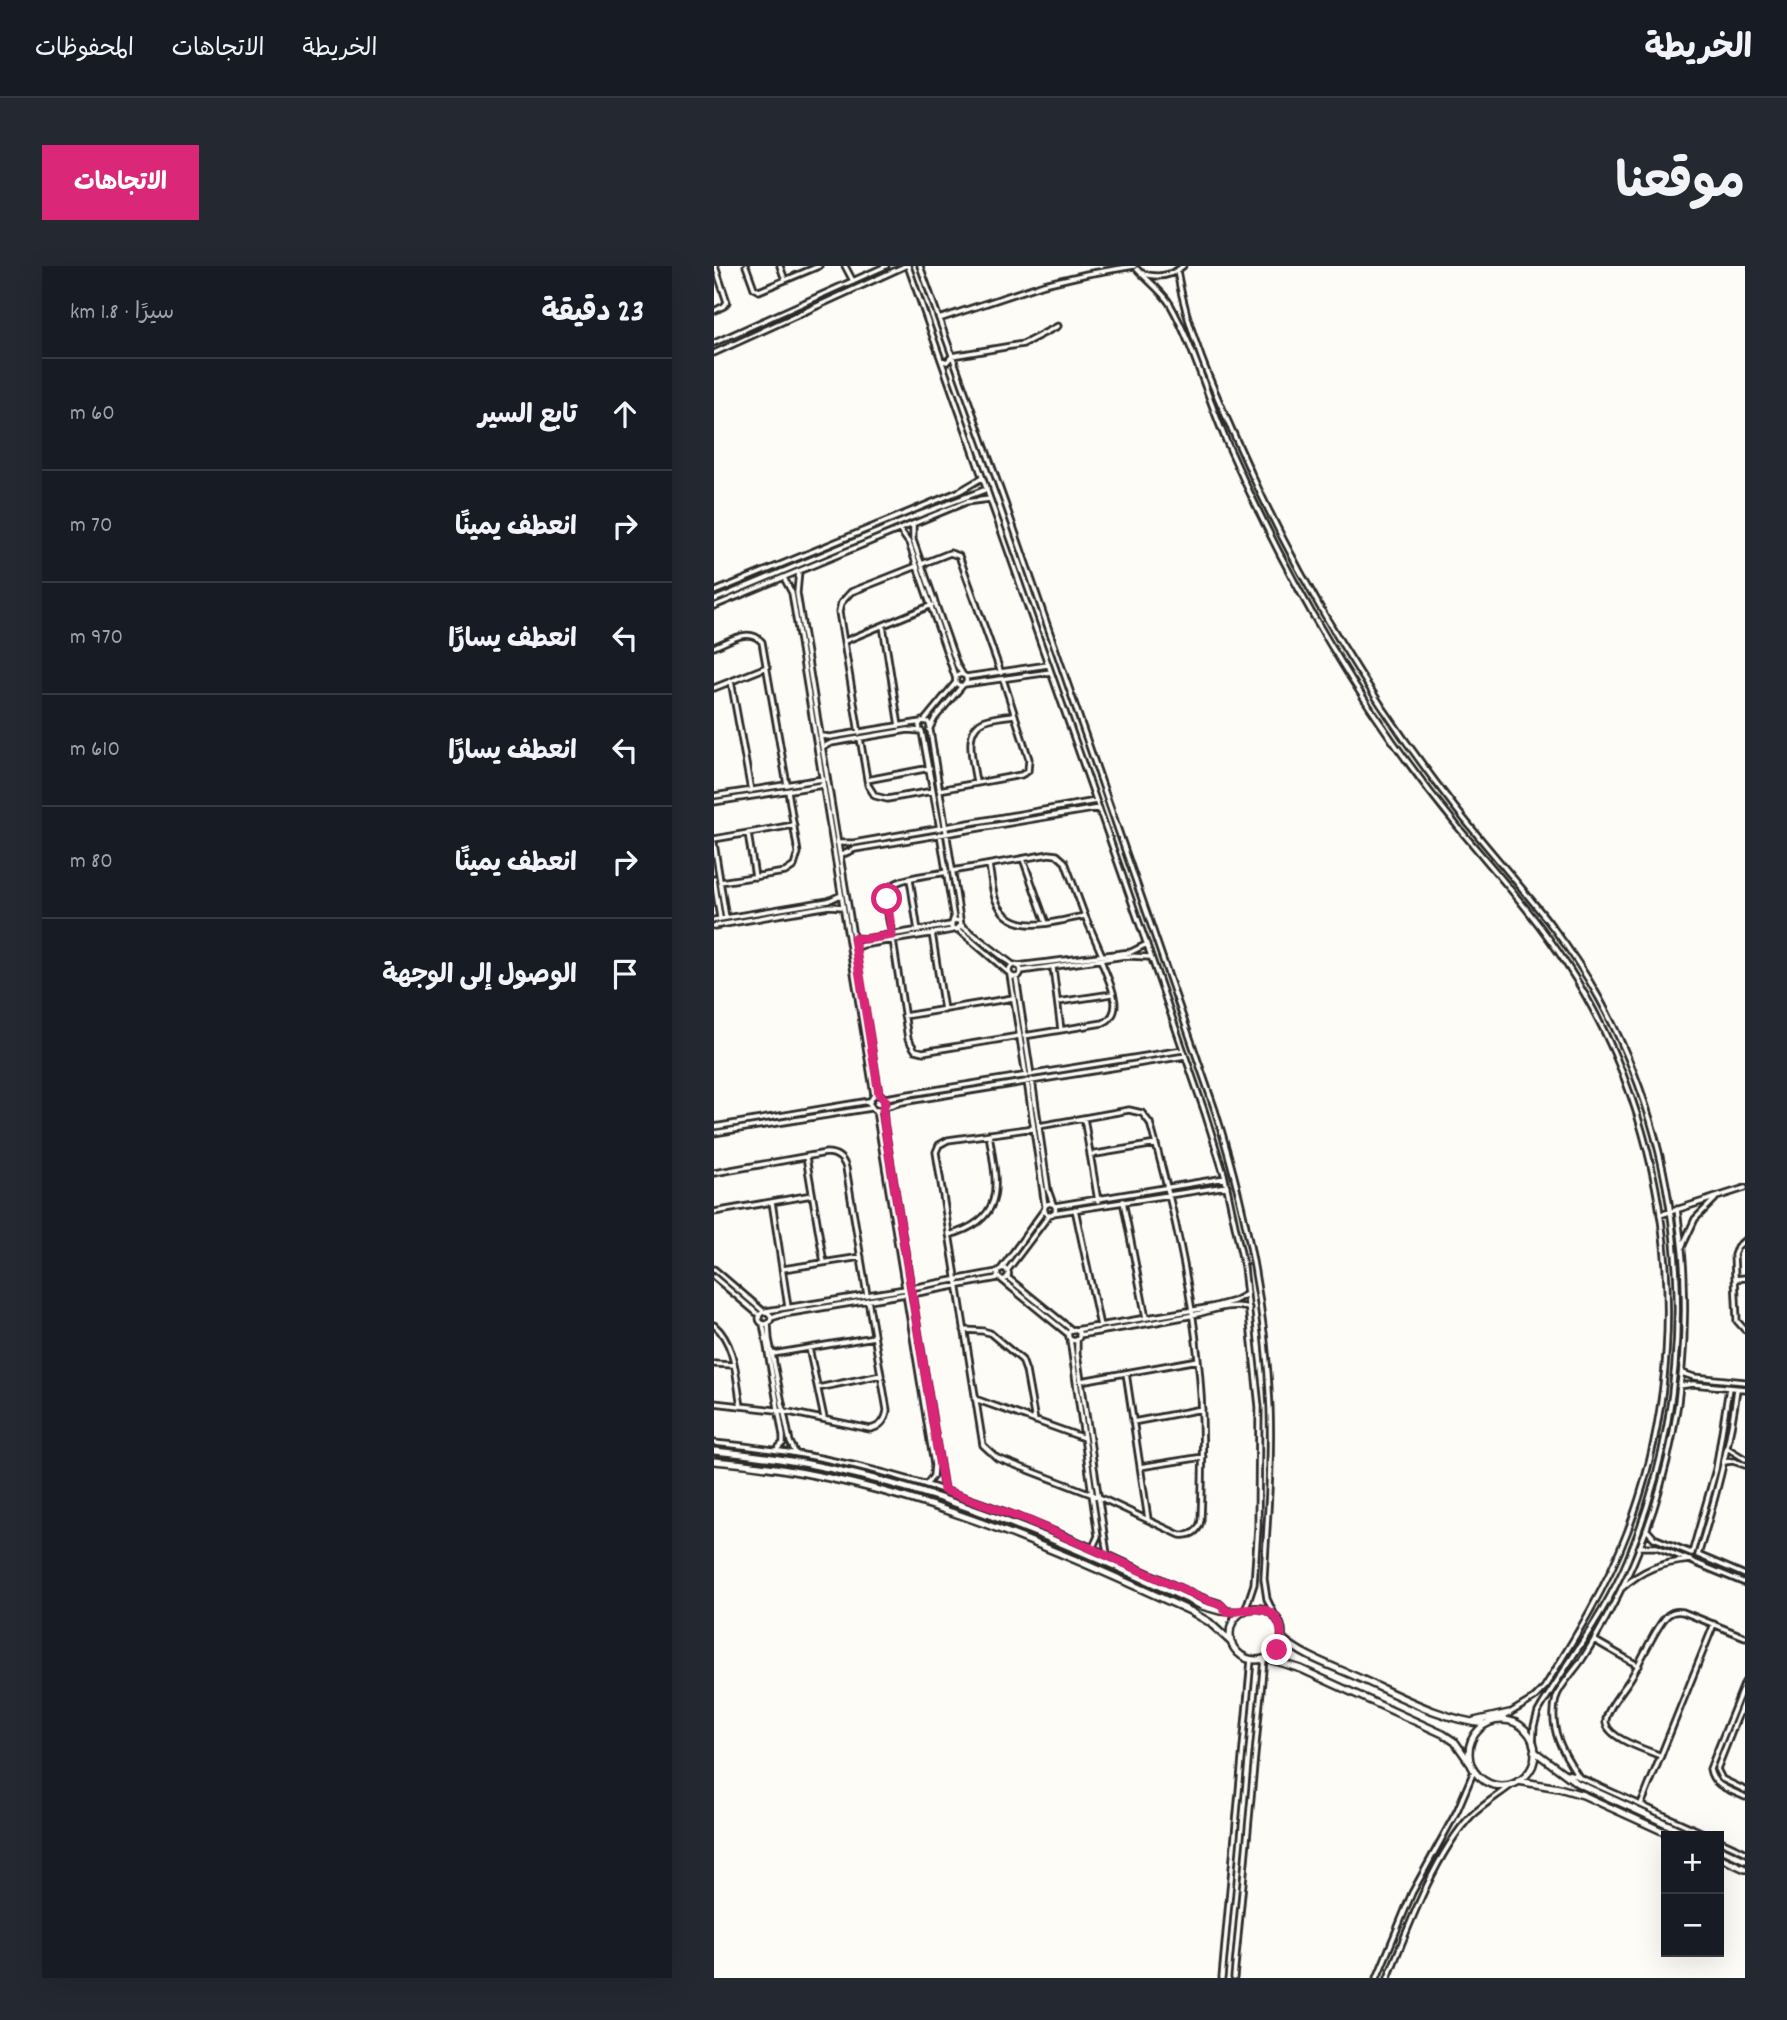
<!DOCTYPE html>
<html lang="ar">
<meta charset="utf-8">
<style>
body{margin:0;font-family:Dekko,"Playpen Sans Arabic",sans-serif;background:#242831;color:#f1f3f6;direction:rtl}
.controls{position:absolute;right:21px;bottom:21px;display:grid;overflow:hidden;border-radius:0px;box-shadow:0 7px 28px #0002}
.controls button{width:63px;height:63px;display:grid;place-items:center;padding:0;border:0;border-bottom:2px solid #363941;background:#171b24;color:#f1f3f6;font:35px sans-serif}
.stop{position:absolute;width:21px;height:21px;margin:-16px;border:5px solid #db2777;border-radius:50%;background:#fff}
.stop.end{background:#db2777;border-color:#fff;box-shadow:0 2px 7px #0008}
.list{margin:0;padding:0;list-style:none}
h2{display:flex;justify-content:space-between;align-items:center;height:91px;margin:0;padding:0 28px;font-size:30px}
h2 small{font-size:23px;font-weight:400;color:#9ea1a6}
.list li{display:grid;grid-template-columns:46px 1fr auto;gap:21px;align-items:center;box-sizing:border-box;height:112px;padding:0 28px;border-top:2px solid #363941}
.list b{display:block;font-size:26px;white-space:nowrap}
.list em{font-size:23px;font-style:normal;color:#9ea1a6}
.icon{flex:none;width:38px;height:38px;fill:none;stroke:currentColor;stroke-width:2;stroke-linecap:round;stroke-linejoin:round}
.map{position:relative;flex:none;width:1031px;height:1712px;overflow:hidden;direction:ltr;border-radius:0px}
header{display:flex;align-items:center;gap:42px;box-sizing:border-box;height:98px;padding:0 35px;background:#171b24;border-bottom:2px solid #363941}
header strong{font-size:33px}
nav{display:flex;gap:38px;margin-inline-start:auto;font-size:24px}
.intro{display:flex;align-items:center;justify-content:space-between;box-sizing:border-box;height:168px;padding:0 42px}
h1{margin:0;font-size:49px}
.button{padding:18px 32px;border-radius:0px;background:#db2777;color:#fff;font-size:24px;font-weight:700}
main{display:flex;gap:42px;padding:0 42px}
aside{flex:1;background:#171b24;border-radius:0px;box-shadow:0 7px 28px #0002}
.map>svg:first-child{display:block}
</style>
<header>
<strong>الخريطة</strong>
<nav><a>الخريطة</a><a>الاتجاهات</a><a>المحفوظات</a></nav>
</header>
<div class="intro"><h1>موقعنا</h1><a class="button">الاتجاهات</a></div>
<main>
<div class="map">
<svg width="1031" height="1712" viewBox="0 0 1031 1712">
<rect width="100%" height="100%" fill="#fdfcf7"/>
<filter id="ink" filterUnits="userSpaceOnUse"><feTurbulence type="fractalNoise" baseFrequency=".0143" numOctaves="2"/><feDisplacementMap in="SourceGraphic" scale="14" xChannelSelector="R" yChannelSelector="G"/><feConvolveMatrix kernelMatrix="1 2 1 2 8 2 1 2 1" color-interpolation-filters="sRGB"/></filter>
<g filter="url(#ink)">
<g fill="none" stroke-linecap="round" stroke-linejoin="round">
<g stroke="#2b2b2b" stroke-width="9">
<path id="minor" d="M32,0L40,22L45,25L105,0
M66,0L71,14
M131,0L139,15
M194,0L440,699L491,847L510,908L530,1001L545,1141L544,1260L540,1318L531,1345
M206,0L291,237L501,844C531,940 552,1041 556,1142C558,1199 553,1256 550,1313L553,1333L562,1352
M423,3C434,15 448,25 456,38C480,80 494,134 514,179C544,247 577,313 616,378C654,442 697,504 744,561C782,607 821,649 853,699C960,864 984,1083 913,1267C892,1322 861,1372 830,1422L819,1433L784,1454
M463,5C475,77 509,143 538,209C592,327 660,437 739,539C789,603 846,660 885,732C979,903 988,1113 914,1293C891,1349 854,1394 824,1446L820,1460L819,1479
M426,6C442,13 456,11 469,0
M0,45L10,40L13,36L1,0
M225,53L330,18L373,8L420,0
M0,77L172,0
M0,87L191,0
M227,94L233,96L238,90L309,78L344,60
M199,259V274L243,399L249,409
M185,263L195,277L242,413
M208,298L236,287L245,290L287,407
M85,305L83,327L165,829
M70,312L78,327L160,829L155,837L160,844H168L171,839V833L167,829H160
M0,326L246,225L268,212
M0,334L199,251L273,223
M0,340L252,236L276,233
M169,360L185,460
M131,375L218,339
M0,381C15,375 35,361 48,376L73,519
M241.5 414a5.5 5.5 0 1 1 11 0a5.5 5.5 0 1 1-11 0Z
M252,411L334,399
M17,415L37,525
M251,418L337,406
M0,422L53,401
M210,455L242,416
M215,464L221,452L248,420
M216,464L247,659L242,664L237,661L239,654L246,655
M206,465L205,459L208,455L214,456L216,460
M208,466L226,563
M145,467L125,346L127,337L137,326L203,300
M107,470L116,471L207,456
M146,472L154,519L161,530L173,533L219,525
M109,481L117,477L194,464L206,465
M153,514L216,502
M262,517C260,498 247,462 272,454C281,451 292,450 301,449
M225,524L307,509L314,505L315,493L289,413
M0,530L109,513
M0,536L109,519
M34,567L41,611
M226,568L240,653
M0,573L80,559
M0,577L12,652
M126,577H140L382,535
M127,589L141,583L385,542
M309,593L332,657
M275,599C277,610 278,622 281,632C296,673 340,655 371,650
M238,605L335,588L343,589L351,596L371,650L388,689
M0,613L6,652
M196,613L204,665
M6,616L71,606L80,600L84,587L74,525
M0,654L114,635L127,629
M247,659L299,699
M0,660L115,640L129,641
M244,663L294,706
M218,667L230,744
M178,669C176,656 171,641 172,629C174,611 218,609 233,606
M140,672L151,673L236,659
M179,674L194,773L201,784L209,786L305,770
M141,682L149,679L239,664
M295 705a6 6 0 1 1 12 0a6 6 0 1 1-12 0Z
M303,700L417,686L433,678
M339,702L347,764
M307,705L411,690L436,691
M296,709L312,810
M302,711L317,809
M344,736L398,728
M190,750L299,732
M310,770L389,757C414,746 393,713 387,694
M318,814L334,924L339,938
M313,815L331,940
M171,832L469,784
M171,841L188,836L471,790
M169,843L170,857L230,1224
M162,845L220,1199L219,1210L212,1219
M370,852L384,935
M0,861L155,835
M320,862L234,874L225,879L222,886L269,1179L283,1192L385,1231L466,1269C478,1270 485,1265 487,1254C489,1200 490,1146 484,1093C476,1012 458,935 436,857L428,847L415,844L325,860
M0,867L157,842
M376,889L442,878
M92,891L110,997
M0,907L112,887C122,887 129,892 132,902L153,1029
M409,935L432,1052
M58,936L74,1041
M330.5 943a5.5 5.5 0 1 1 11 0a5.5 5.5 0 1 1-11 0Z
M341,940L511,912
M361,943L386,1060
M0,946L98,929
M339,947L513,920
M946,949L1031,922
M235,969C295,953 282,915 275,868
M1031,974L1023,981L1020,989L1023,1055L1031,1064
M968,981L981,953L1001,933
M283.5 1008a5.5 5.5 0 1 1 11 0a5.5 5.5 0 1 1-11 0Z
M0,1003L49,1045
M69,1003L147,991
M287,1003L330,944
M293,1005L336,948
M0,1011L45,1049
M293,1011L358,1064
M1021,1013L1031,1012
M288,1014L354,1068
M197,1022L283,1006
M198,1028L284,1012
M52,1045L191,1023
M45 1052a6 6 0 1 1 12 0a6 6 0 1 1-12 0Z
M57,1052L70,1048L192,1028
M54,1057L55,1073L76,1176L81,1186
M49,1058L69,1170V1177L62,1184
M0,1059C22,1078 22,1113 27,1140
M354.5 1069a5.5 5.5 0 1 1 11 0a5.5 5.5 0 1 1-11 0Z
M250,1064L269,1065L276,1067L308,1094L312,1105L321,1155
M361,1064L498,1041L520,1035L533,1028
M365,1069C402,1063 439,1057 475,1050C495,1046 514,1036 535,1042
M356,1073L384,1270L379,1281
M363,1074V1088L393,1288
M95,1082L110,1152
M59,1088L160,1071
M0,1098L19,1099
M412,1107L434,1253
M968,1107L980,1111L1031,1116
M367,1115L484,1094
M965,1120L979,1118L1031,1123
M104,1122L167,1109
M261,1133L370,1172
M0,1137L70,1145L156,1163C166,1161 172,1154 173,1144L154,1034
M419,1156L488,1143
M0,1177C117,1187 231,1219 339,1265C373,1279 407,1295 441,1310C462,1320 483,1331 505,1337L512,1344
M1013,1182L1031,1193
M1010,1196L1019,1195L1031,1199
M426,1201L489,1191
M932,1263L940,1272L977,1287
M925,1281H943L1031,1317
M978,1287L1002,1203L1015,1122
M984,1289C1001,1235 1016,1180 1023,1123
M984,1289L1031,1309
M907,1323C929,1303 947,1297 976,1294
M880,1374L925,1400
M1031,1416L996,1503C999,1521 1017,1524 1031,1531
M1031,1432L1003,1503L1008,1513L1031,1524
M947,1490C933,1484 895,1473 892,1457C890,1445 912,1421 918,1410C926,1397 944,1356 954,1349C959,1345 964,1345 969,1346L1031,1371
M851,1507L860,1509L996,1570
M865,1511C849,1487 834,1463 842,1432C846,1418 861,1405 869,1392C885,1367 899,1340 912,1313C955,1221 974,1119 970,1017C970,992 966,968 963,943
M927,1539L1000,1358
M1005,1574L1031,1586
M508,1712L537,1394
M520,1712L550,1393
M663,1712L698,1627L743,1545L760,1505
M674,1712C693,1664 722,1586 757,1550C770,1538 786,1528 800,1517"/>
</g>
<g stroke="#2b2b2b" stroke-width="10">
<path id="major" d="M0,1185C176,1200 330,1266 488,1340L506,1345L530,1346
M0,1195C170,1208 324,1275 476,1345L495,1356L518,1377
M516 1368a26 26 0 1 1 52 0a26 26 0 1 1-52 0Z
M568,1372C589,1391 619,1400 645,1412C686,1430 726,1453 771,1458
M552,1392L587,1403L729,1468L741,1476L758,1500
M755 1487a33 33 0 1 1 66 0a33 33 0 1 1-66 0Z
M760,1455L795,1447
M820,1485L863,1517L979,1570
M804,1515L845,1522L869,1529L959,1570
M1005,1582L1031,1594
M1005,1591L1031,1603"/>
</g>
<use href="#minor" stroke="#fdfcf7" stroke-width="3.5"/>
<use href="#major" stroke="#fdfcf7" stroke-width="5"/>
</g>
</g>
<g fill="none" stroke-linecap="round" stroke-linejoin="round" filter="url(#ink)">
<path stroke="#db2777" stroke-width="9" d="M173,633L178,669L151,673L140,672L165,828L172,835L169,843L170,857L230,1224L318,1256L488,1332L507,1339L513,1346C523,1346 532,1343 542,1343C565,1342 573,1367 563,1384"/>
</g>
</svg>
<div class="controls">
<button>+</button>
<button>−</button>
</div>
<div class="stop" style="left:173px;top:633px"></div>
<div class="stop end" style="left:563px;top:1384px"></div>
</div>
<aside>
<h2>23 دقيقة<small>سيرًا · 1.8 km</small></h2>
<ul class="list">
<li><svg class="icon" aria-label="ahead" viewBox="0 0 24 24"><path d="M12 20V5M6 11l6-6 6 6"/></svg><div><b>تابع السير</b></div><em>60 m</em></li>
<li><svg class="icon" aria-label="right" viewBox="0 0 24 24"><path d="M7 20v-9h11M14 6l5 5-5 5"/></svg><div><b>انعطف يمينًا</b></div><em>70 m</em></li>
<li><svg class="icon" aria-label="left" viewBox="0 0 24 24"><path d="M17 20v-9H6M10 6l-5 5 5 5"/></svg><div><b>انعطف يسارًا</b></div><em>970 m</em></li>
<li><svg class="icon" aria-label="left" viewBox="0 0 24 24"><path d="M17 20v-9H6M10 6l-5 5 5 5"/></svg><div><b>انعطف يسارًا</b></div><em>610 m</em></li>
<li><svg class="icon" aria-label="right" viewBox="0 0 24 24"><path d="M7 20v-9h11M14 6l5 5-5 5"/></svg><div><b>انعطف يمينًا</b></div><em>80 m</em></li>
<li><svg class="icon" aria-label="arrive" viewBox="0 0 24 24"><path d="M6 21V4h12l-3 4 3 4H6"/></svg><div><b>الوصول إلى الوجهة</b></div></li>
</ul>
</aside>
</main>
